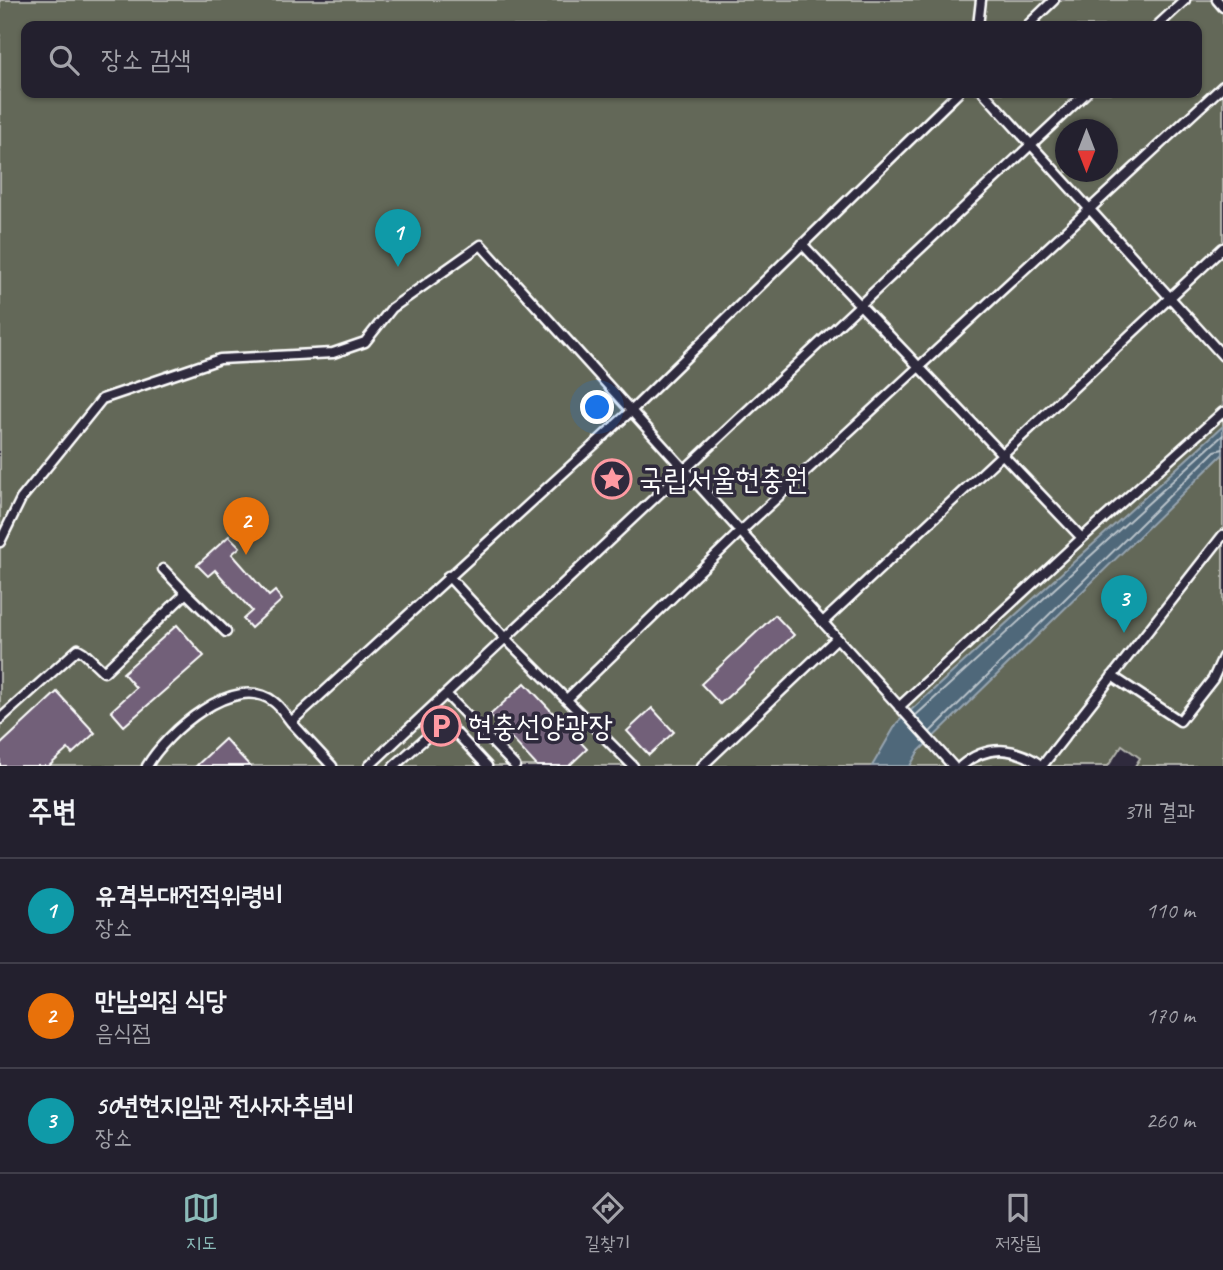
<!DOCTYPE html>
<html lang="ko">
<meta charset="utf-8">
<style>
body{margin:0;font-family:Caveat,"Poor Story",sans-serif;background:#2b2836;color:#f1f3f6}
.compass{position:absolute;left:1055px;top:119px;width:63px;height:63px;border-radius:50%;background:#23202e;box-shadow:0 2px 5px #0004;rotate:180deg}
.you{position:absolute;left:598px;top:408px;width:24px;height:24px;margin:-18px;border:5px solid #fff;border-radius:50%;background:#1a73e8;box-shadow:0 0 0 10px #1a73e833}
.badge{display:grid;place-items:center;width:46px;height:46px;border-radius:50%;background:#8bbbb9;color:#fff;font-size:23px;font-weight:700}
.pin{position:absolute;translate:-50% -58px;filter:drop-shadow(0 2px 4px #0008)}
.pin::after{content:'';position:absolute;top:37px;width:24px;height:21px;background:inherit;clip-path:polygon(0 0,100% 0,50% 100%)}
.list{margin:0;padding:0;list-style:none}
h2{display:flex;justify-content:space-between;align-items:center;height:91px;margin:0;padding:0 28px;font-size:30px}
h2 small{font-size:23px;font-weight:400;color:#a3a3aa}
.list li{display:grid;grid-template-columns:46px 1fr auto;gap:21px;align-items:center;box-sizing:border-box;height:105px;padding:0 28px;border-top:2px solid #403e4a}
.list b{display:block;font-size:26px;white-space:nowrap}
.list p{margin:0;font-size:23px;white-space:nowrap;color:#a3a3aa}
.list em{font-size:23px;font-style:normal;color:#a3a3aa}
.icon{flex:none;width:38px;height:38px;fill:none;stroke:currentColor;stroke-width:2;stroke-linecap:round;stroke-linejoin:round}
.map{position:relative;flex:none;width:1223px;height:766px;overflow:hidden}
.search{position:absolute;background:#23202e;box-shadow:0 2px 5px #0004;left:21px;right:21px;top:21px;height:77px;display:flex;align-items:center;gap:18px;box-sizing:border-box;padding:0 24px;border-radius:14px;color:#a3a3aa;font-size:26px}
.sheet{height:406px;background:#23202e}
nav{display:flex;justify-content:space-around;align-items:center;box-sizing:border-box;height:98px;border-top:2px solid #403e4a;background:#23202e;font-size:19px;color:#a3a3aa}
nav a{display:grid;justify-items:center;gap:4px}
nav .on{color:#8bbbb9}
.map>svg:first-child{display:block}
</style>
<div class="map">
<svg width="1223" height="766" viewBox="0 0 1223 766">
<rect width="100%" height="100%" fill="#2f2a3d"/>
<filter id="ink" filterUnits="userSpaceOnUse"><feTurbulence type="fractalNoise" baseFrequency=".0143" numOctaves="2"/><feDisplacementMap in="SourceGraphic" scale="14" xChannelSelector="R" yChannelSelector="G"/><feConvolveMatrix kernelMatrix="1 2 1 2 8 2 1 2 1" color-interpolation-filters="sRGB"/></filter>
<g filter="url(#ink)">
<path fill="#646758" stroke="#b2b3ac" stroke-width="2" fill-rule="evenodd" d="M0,0H1223V766H1135L1140,758L1122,745L1108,766H0ZM26,26H1197V93H26ZM1066,130H1108V172H1066Z"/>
<path fill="#50687a" stroke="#96a4af" stroke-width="2" d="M1223,426V454L918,752L910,766H872L897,723Z"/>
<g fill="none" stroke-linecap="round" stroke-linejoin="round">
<path stroke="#b9c3ca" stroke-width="2" d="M915,716L1223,435
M930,732L1215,451L1223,449"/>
</g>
<path fill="#726079" stroke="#fff" stroke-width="2" d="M229,536L240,547L232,554L269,596L275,591L282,600L251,628L243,619L252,611L215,570L208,576L197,565Z
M775,615L794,635L720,704L701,684Z
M177,625L204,656L124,726L111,711L136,688L123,673Z
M525,683L587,749L569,766H537L490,715Z
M57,692L95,733L72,754L68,749L49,766H0V745Z
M652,708L674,732L649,755L627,731Z
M225,739L250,766H196Z"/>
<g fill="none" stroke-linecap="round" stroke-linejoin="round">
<g stroke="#fff" stroke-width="13">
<path id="lane" d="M1217,0L1223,7
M978,26L981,0
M1027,26L1054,0
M1157,26L1185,0
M984,93L1223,356
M802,244L1082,538
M0,542L21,499L102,399L220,359L333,353L365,342L392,308L481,245L953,766
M163,569L186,593
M448,576L505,638L633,766
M823,622L1223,248
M1112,676L1180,721L1213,679L1223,657
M446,694L515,766
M567,699L741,531L1223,86
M899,707L1082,538L1223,412
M0,719L78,649L83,652L104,672L186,593L226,632
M291,722L631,411L958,93
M147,766C166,733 235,671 274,702C281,707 286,716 292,723C305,737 319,752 332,766
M369,766L1086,93
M394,766L445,721L487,766
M702,766L837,638
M961,766C987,744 1015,746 1042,766
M1042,766L1223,535"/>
</g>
<use href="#lane" stroke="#2f2a3d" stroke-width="8"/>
</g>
</g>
<defs>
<g id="sight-ring" transform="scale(2.0125)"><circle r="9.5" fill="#2f2a3d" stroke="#ff9aa2" stroke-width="1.5"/><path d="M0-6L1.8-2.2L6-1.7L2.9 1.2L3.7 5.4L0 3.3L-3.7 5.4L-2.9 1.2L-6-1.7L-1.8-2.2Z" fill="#ff9aa2"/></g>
<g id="parking-ring" transform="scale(2.0125)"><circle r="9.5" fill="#2f2a3d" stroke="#ff9aa2" stroke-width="1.5"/><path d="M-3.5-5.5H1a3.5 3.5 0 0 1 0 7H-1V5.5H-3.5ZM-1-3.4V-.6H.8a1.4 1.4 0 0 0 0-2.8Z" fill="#ff9aa2"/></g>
</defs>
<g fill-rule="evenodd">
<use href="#sight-ring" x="612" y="479"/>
<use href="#parking-ring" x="441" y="726"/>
</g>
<g text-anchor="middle" stroke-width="7" stroke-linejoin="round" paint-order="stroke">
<g font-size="30" fill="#fff" stroke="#2f2a3d" text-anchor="start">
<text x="639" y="489">국립서울현충원</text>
<text x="468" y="736">현충선양광장</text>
</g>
</g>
</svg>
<svg class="compass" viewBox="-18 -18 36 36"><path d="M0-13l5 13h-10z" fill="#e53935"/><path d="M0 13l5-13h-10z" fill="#a3a3aa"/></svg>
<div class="you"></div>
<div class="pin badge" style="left:398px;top:267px;background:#0f9aa8">1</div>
<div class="pin badge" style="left:246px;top:555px;background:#e8710a">2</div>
<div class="pin badge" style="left:1124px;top:633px;background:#0f9aa8">3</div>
<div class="search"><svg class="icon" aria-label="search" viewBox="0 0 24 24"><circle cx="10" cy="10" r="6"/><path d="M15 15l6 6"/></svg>장소 검색</div>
</div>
<section class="sheet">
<h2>주변<small>3개 결과</small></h2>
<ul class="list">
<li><span class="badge" style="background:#0f9aa8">1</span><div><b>유격부대전적위령비</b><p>장소</p></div><em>110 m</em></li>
<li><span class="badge" style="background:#e8710a">2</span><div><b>만남의집 식당</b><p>음식점</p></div><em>170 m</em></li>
<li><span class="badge" style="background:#0f9aa8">3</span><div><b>50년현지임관 전사자추념비</b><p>장소</p></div><em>260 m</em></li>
</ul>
</section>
<nav>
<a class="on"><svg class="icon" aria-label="map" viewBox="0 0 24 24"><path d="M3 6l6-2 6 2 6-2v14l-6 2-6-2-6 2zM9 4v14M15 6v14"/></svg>지도</a>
<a><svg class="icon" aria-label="directions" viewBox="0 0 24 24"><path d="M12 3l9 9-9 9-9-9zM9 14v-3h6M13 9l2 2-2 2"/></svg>길찾기</a>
<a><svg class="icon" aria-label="saved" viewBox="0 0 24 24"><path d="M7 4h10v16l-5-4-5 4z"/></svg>저장됨</a>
</nav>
